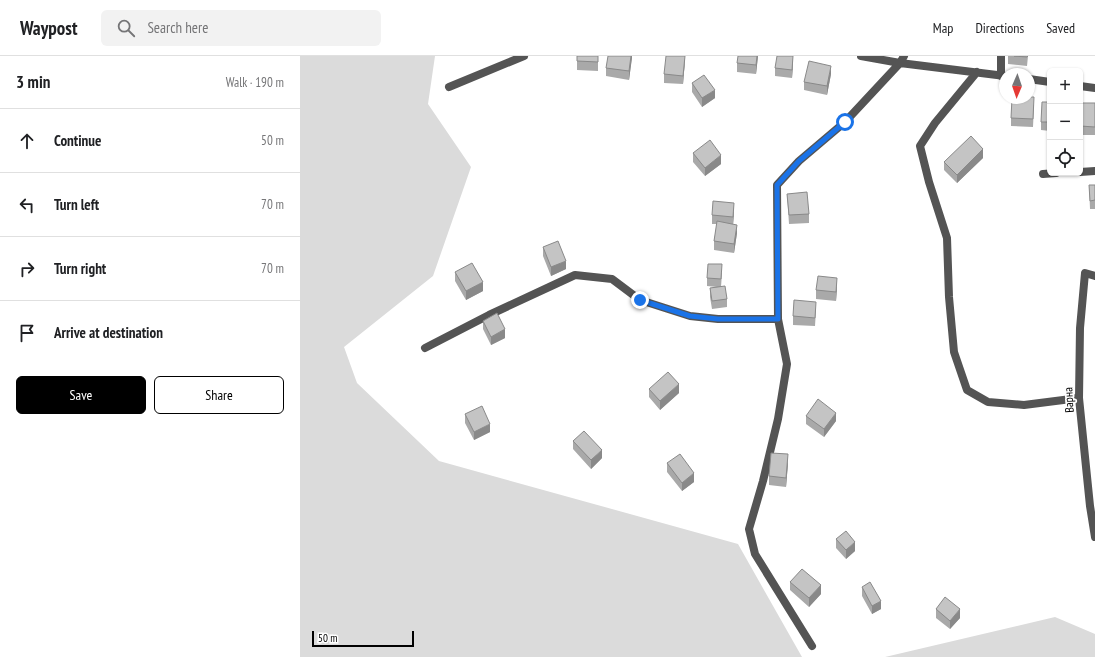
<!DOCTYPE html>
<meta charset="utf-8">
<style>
body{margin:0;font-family:"PT Sans Narrow",sans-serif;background:#f2f2f2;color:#202124}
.controls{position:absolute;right:12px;top:12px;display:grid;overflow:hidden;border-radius:6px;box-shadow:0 1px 3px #0004}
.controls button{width:36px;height:36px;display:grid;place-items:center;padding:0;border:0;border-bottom:1px solid #e0e0e0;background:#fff;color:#202124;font:20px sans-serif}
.compass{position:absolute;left:699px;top:12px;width:36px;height:36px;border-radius:50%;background:#fff;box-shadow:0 1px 3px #0004;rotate:182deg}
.scale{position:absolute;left:12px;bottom:10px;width:102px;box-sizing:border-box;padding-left:4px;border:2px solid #000;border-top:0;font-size:11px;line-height:14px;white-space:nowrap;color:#000;-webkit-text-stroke:3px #fff;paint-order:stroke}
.stop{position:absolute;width:12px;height:12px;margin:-9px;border:3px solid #1a73e8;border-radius:50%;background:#fff}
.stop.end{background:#1a73e8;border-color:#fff;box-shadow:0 1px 4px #0008}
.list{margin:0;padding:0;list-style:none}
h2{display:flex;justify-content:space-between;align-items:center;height:52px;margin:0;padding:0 16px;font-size:17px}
h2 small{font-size:13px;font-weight:400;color:#757577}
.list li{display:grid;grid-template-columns:26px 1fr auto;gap:12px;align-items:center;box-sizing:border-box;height:64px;padding:0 16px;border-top:1px solid #e0e0e0}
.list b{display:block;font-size:15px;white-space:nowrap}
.list em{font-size:13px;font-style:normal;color:#757577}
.actions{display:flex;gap:8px;padding:12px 16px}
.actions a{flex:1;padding:9px 0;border:1px solid #000;border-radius:6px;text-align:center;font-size:14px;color:#000}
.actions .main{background:#000;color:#fff}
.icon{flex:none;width:22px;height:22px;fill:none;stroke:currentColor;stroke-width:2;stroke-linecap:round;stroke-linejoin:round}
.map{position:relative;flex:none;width:795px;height:601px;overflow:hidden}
header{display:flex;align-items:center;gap:24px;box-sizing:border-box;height:56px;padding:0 20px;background:#fff;border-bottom:1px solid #e0e0e0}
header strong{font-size:19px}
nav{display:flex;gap:22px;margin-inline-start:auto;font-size:14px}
.search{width:280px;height:36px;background:#f2f2f2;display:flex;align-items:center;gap:10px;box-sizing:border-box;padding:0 14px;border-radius:6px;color:#757577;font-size:15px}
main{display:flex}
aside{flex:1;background:#fff}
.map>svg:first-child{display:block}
</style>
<header>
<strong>Waypost</strong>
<div class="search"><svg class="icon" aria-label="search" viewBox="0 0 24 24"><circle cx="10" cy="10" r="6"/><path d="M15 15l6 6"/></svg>Search here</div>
<nav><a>Map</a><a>Directions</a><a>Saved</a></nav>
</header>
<main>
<aside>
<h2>3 min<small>Walk · 190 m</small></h2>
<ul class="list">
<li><svg class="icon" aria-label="ahead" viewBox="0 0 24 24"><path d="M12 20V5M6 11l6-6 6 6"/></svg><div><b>Continue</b></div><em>50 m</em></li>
<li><svg class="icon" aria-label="left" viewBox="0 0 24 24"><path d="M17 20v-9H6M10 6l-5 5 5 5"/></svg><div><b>Turn left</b></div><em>70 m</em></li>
<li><svg class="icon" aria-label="right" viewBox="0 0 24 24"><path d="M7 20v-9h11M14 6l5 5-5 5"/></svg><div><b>Turn right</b></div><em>70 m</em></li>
<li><svg class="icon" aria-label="arrive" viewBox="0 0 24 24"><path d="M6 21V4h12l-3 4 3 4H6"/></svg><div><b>Arrive at destination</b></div></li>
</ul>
<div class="actions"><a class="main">Save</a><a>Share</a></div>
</aside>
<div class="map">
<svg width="795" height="601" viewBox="0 0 795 601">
<rect width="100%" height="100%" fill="#fff"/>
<path fill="#dbdbdb" d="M0,0H135L128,48L171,111L133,220L44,291L57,327L139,405L438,488L502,601H0Z
M755,561L795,578V601H585Z"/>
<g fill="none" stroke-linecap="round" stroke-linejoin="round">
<path stroke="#545454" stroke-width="8" d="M561,0L600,7L705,20
M677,16L635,67L620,90L629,126L647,182L649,241L654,296L667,334L688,346L724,349L779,342
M701,20V0
M729,23L750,26
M780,30L795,32
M149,31L224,0
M780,116L795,115
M743,118L756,117
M795,220L785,217L780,272L779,342L790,450L795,481
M125,292L189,259L275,219L312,223L340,244L390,260L418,263H478
M512,590L455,498L449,473L463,425L478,363L487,308L478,263L477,129L499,105L545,66L600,7L604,0"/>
</g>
<path fill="#a9a9a9" d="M277,0H298V15L277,14Z
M332,0L329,24L306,20V12Z
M458,0L456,18L437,16V7Z
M708,0H728L727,10L708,8Z
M385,4L383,28L364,27V18Z
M493,8L492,22L475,20V12Z
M531,18L527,39L504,34V26Z
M392,27L415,42L402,51L392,36Z
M750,46V75L741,74V66Z
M780,47H795V79H780Z
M734,49L733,71L711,70V62Z
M393,97L421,108L405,120L393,106Z
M683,102L657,127L644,114V106Z
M789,129H795V153H790Z
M487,138L509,158V167L489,168Z
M434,156L433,168L437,177L434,197L414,194V185L417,168H412V159Z
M243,191L266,213L251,220L243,200Z
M155,216L183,235L166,244L155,225Z
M422,217L421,231L427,243V251L412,253L410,241V232L417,231L407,230V222Z
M537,231L536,245L516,243V234Z
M516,254L515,270L493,269V260Z
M183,265L205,282L191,289L183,273Z
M349,333L379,337L360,354L349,341Z
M165,358L190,376L174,384L165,367Z
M506,360L536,365L524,381L506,368Z
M273,385L302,402L291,413L273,393Z
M367,407L394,426L382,435L367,416Z
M488,407L486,431L469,429V420Z
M536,483L555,495L546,503L536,492Z
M490,526L521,538L509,551L490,534Z
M562,531L581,553L572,558L562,540Z
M636,553L660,562L650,573L636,562Z"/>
<path fill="#898989" d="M331,0H332V2L329,24V15Z
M385,0V4L383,28V20Z
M457,0H458L456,18V9Z
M493,0V8L492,22V14Z
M531,10V18L527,39V30Z
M415,34V42L402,51V42Z
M683,93V102L657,127V119Z
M421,99V108L405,120V112Z
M434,147V156L433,170V161Z
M437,169V177L434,197V188Z
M266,205V213L251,220V211Z
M537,222V231L536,245V236Z
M183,226V235L166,244V235Z
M205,273V282L191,289V281Z
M379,328V337L360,354V345Z
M536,357V365L524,381V373Z
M190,368V376L174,384V376Z
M302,394V402L291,413V404Z
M488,398V407L486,431V422Z
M394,417V426L382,435V427Z
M555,486V495L546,503V494Z
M521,529V538L509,551V542Z
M581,545V553L572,558V550Z
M660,553V562L650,573V565Z"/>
<path fill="#c4c4c4" stroke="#898989" d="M277,0H298V6L277,5Z
M308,0H331L329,15L306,12Z
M366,0H385L383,20L364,18Z
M438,0H457L456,9L437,7Z
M477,0H493L492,14L475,12Z
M714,0H728L727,1Z
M509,5L531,10L527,30L504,26Z
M404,19L415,34L402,42L392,27Z
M729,41H734L733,63L711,62L712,42H729Z
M742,46H750V66H741Z
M780,47H795V71L780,70Z
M671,80L683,93L657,119L644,106Z
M410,84L421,99L405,112L393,97Z
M789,129H795V144L790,145Z
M507,136L509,158L489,159L487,138Z
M413,145L434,147L433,161L412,159Z
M417,165L437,169L434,188L414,185Z
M258,185L266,205L251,211L243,191Z
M172,207L183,226L166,235L155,216Z
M408,208H422L421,223L407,222Z
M518,220L537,222L536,236L516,234Z
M425,230L427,243L412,245L410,232Z
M494,244L516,246L515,262L493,260Z
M197,257L205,273L191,281L183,265Z
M368,316L379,328L360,345L349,333Z
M518,343L536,357L524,373L506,360Z
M182,350L190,368L174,376L165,358Z
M284,375L302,394L291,404L273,385Z
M471,397L488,398L486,422L469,420Z
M380,398L394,417L382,427L367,407Z
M546,475L555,486L546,494L536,483Z
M502,513L521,529L509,542L490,526Z
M570,526L581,545L572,550L562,531Z
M645,541L660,553L650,565L636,553Z"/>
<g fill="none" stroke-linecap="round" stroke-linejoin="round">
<path stroke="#1a73e8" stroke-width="5" d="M340,244L390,260L418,263H478L477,129L499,105L545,66"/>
</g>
<g text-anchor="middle" stroke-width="3.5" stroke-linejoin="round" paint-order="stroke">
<g font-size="12" fill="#000" stroke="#fff">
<text transform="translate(769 344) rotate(-93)" y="4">Варна</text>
</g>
</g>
</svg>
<div class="controls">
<button>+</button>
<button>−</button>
<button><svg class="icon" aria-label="locate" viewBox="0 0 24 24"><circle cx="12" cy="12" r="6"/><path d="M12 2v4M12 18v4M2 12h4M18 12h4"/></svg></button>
</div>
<svg class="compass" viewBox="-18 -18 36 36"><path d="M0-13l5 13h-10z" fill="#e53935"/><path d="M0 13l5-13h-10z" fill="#757577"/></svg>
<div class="scale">50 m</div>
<div class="stop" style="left:545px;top:66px"></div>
<div class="stop end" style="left:340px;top:244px"></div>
</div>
</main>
